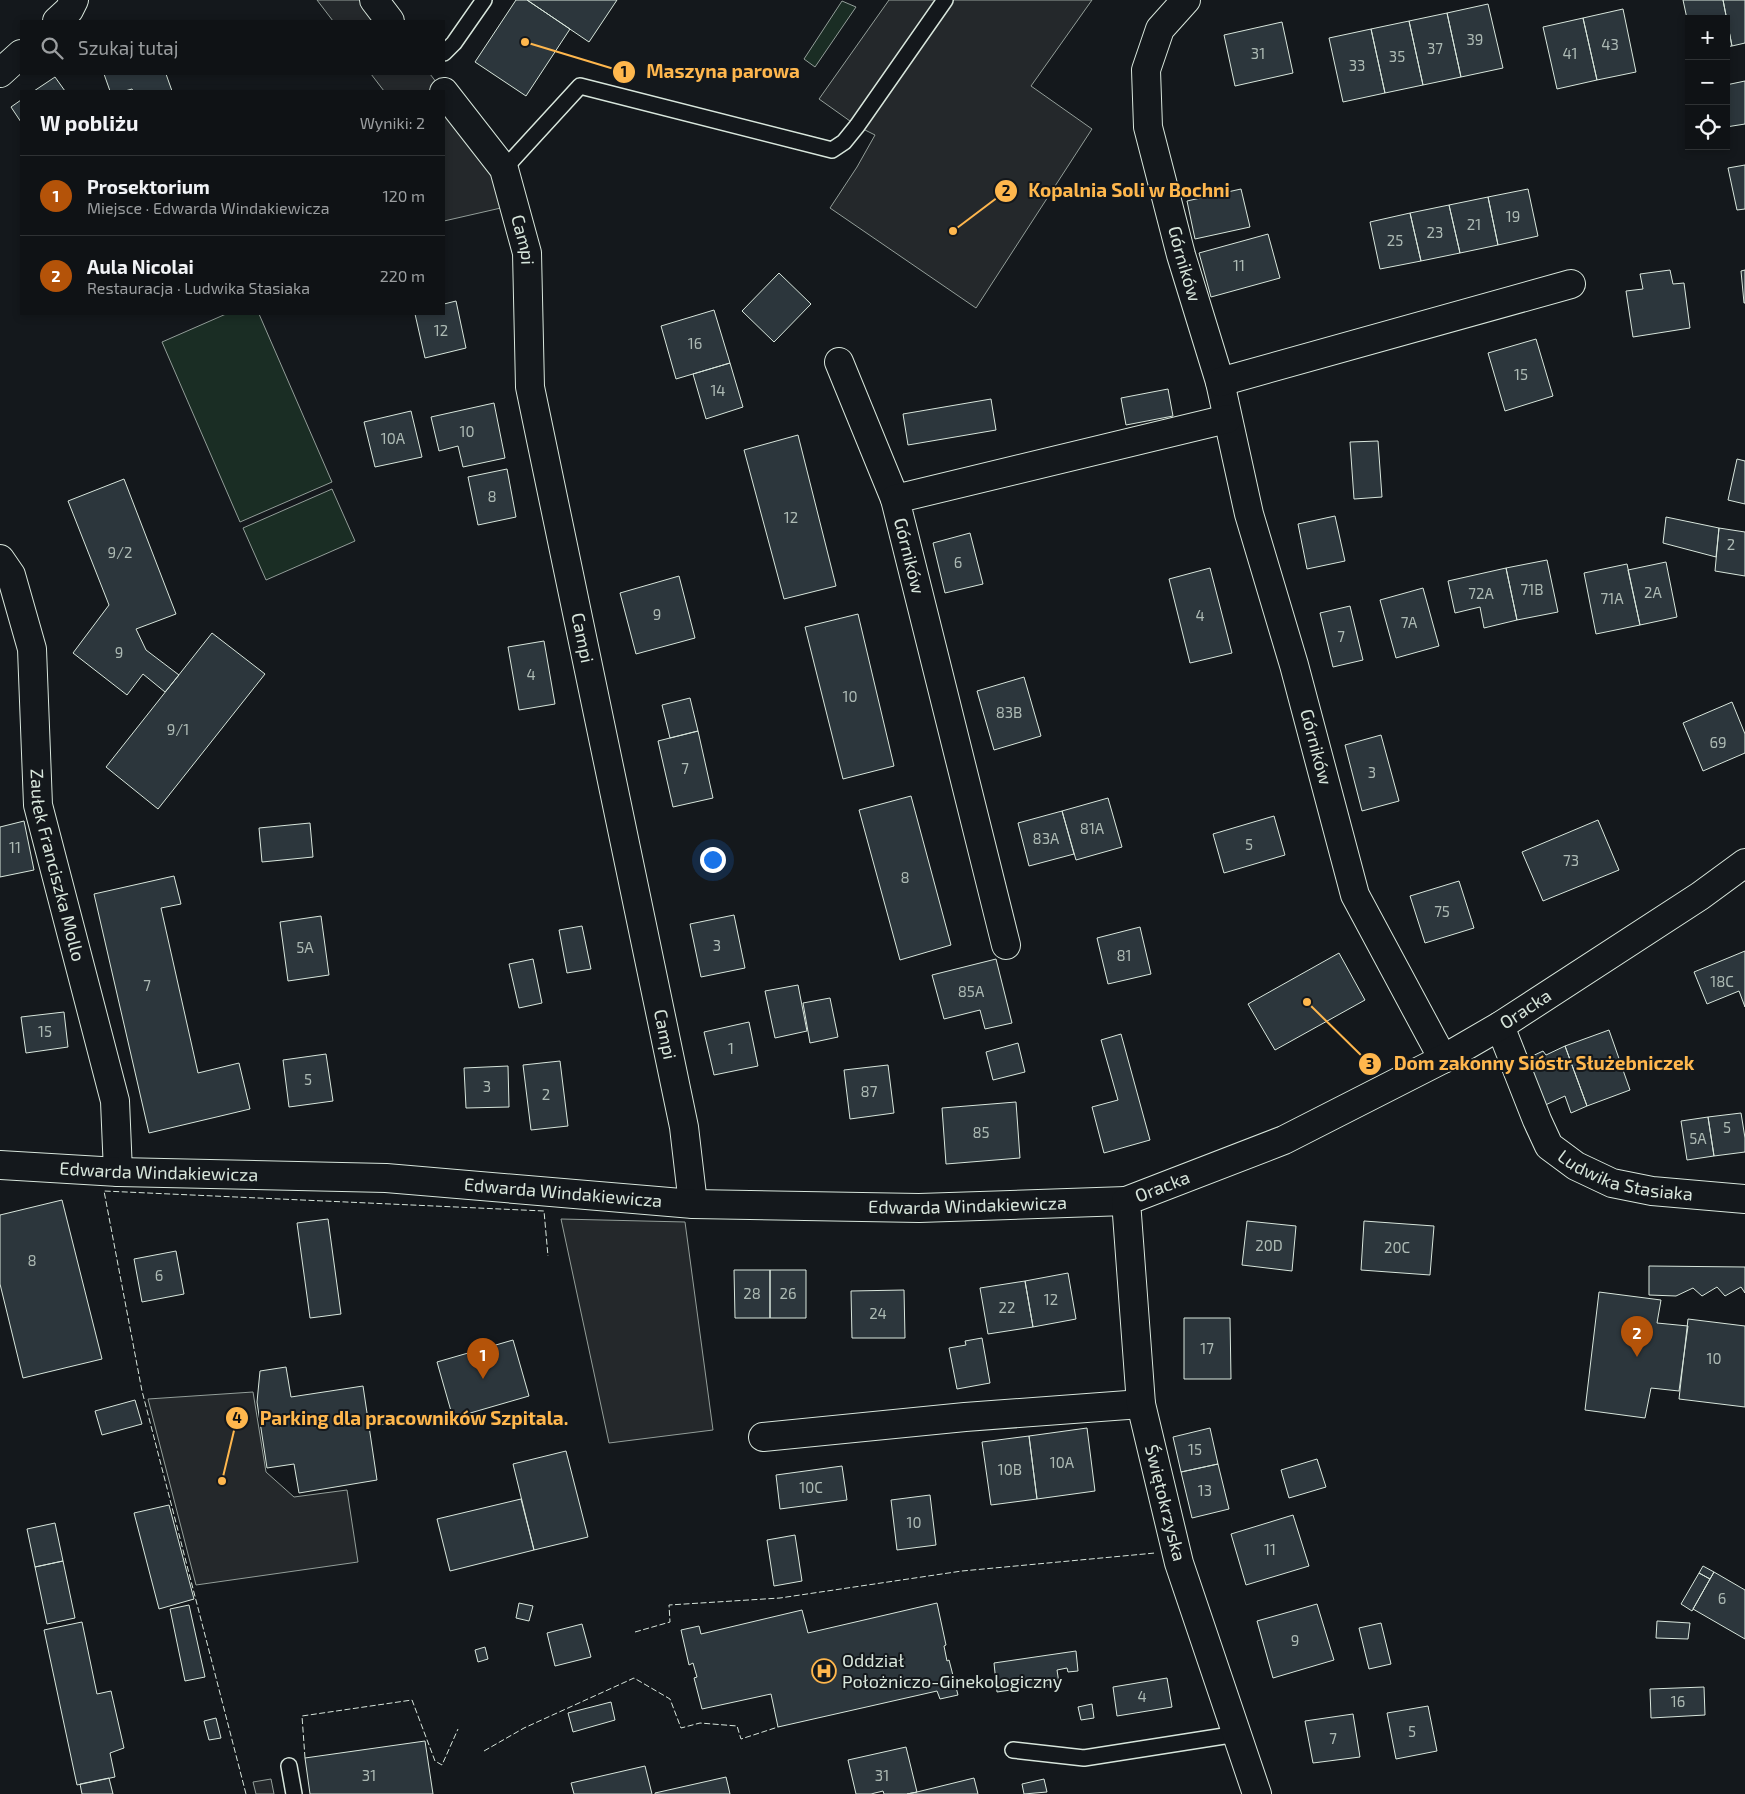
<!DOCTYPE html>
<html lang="pl">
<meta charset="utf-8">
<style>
body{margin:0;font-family:"Exo 2",sans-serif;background:#1d2022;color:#f1f3f6}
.controls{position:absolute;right:15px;top:15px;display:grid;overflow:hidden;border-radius:0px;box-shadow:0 2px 8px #0003}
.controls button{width:45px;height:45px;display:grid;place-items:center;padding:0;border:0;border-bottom:1px solid #2f3234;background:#0f1215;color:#f1f3f6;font:25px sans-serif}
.you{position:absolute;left:712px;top:859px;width:18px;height:18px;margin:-12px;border:4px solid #fff;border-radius:50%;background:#1a73e8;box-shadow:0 0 0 8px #1a73e833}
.badge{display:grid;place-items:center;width:32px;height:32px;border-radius:50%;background:#b45309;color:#fff;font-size:16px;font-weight:700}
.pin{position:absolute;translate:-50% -41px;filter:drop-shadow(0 1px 2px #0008)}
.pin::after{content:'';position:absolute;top:26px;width:18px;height:15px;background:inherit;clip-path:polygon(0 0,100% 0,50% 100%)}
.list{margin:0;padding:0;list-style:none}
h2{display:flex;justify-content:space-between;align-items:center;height:65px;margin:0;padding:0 20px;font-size:21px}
h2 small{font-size:16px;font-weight:400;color:#9b9ea0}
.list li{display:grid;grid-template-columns:32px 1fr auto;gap:15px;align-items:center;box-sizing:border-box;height:80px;padding:0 20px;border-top:1px solid #2f3234}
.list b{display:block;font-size:19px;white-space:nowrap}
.list p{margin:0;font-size:16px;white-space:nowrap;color:#9b9ea0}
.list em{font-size:16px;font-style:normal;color:#9b9ea0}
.icon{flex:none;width:28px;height:28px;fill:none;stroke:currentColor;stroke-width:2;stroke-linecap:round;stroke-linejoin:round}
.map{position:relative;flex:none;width:1745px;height:1794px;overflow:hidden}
.search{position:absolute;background:#0f1215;box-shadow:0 2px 8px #0003;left:20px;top:20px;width:425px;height:55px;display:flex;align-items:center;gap:12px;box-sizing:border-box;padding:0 18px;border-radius:0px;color:#9b9ea0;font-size:19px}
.panel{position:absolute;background:#0f1215;box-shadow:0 2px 8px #0003;left:20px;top:90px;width:425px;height:225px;border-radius:0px}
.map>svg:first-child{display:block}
</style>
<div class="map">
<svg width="1745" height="1794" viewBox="0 0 1745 1794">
<rect width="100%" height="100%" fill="#14181c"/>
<path fill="#1a2d24" stroke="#939e99" d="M842,1L856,7L815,67L804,59Z
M226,314H259L332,482L240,522L162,342Z
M332,489L355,541L266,580L243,528Z"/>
<path fill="#24282b" stroke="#939e99" d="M317,0H374L390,21H333Z
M889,0H1092L1031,86L1092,129L976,308L830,208L857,167L875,135L857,126L819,99Z
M371,74H430L443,91H384Z
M444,92L514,205L444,221Z
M561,1219L685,1222L713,1430L609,1443Z
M253,1392L266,1472L294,1497L347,1490L358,1562L196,1585L148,1399Z
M271,1779L274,1794H256L253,1782Z"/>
<path fill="#2c363c" stroke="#d8e6dc" d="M516,0H527L570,29L526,96L475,62Z
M527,0H617L589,42Z
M1683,0H1723L1732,46L1726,47V19H1689V28Z
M1723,0H1745V43L1732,46Z
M1488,4L1503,68L1461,77L1447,13Z
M1623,9L1636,72L1597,80L1583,18Z
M1447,13L1461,77L1423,85L1409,21Z
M1583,18L1597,80L1557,89L1543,27Z
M1409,21L1423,85L1385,93L1371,29Z
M1282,22L1293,73L1235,86L1224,35Z
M1371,29L1385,93L1343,102L1329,38Z
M104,74H166L172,91H133L132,89L125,91H110Z
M55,77L65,91H34Z
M1745,81V124L1726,127V85Z
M21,100V122L11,107Z
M1745,165V209L1737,210L1728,168Z
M1241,189L1250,227L1195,239L1187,201Z
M1528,189L1538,236L1498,245L1488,197Z
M1488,197L1498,245L1460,253L1449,205Z
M1449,205L1460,253L1421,261L1410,213Z
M1410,213L1421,261L1380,269L1370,222Z
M1268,234L1280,278L1211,297L1199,253Z
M1670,270L1673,284L1684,283L1690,328L1633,337L1626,291L1643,289L1640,274Z
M1745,270V303H1744L1741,271Z
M779,273L811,304L774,342L742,311Z
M456,301L466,348L425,358L415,314H444V304Z
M714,310L730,363L676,379L661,326Z
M1536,339L1553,396L1505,411L1488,353Z
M730,363L743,407L706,419L693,374Z
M1168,389L1173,416L1126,425L1121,398Z
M991,399L996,430L908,445L903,414Z
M494,403L505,458L463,467L458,446L439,451L431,417Z
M411,411L422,457L375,467L364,422Z
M798,435L836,586L784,599L744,450Z
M1378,441L1382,497L1354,499L1350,442Z
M1737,459L1745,461V504L1728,500Z
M507,469L516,517L478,525L468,477Z
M124,479L176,614L136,629L146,650L179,675L165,692L143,674L127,695L73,653L109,605L68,501Z
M1335,516L1345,561L1307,569L1298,524Z
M1666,517L1719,528L1716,557L1663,543Z
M1719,528L1745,532V576L1715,571Z
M970,533L983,584L945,593L933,543Z
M1547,560L1558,612L1517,620L1506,568Z
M1666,562L1677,617L1640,625L1628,570Z
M1627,564L1640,625L1596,634L1584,573Z
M1210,568L1232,653L1190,663L1169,579Z
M1506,568L1517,620L1484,628L1480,607L1455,613L1448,581Z
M679,576L695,638L636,654L620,593Z
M1423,588L1439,646L1396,658L1380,600Z
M1350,606L1363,660L1333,667L1320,613Z
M858,614L894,766L843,779L805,627Z
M212,633L265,674L158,809L106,767Z
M544,641L555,704L519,710L508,647Z
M1024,677L1041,736L994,750L977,691Z
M690,698L698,731L670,738L662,705Z
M1732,702L1745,734V753L1703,771L1683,723Z
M698,731L713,798L673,807L658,741Z
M1381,735L1399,801L1362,811L1345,745Z
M911,796L951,945L900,960L859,810Z
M1108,798L1122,847L1076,860L1062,811Z
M1062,811L1074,854L1029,866L1018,823Z
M1274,816L1285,855L1224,873L1213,834Z
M1598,820L1619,870L1543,901L1522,852Z
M24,821L34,870L0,877V827Z
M310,823L313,857L262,862L259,828Z
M174,876L181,904L161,908L198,1073L239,1063L250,1109L149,1133L94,894Z
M1459,881L1474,928L1425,943L1410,896Z
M734,915L745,968L701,977L690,924Z
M321,916L329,975L288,981L280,922Z
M582,926L591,969L567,973L559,930Z
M1140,927L1151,974L1108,984L1097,938Z
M1745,951V1007L1739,991L1707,1004L1694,972Z
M1339,953L1365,1000L1275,1050L1248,1004Z
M533,959L542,1003L519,1008L509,964Z
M996,959L1012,1023L985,1029L980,1010L944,1019L932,975Z
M798,985L807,1031L775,1038L765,991Z
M830,998L838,1037L810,1043L803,1003Z
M64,1012L68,1047L26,1053L21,1017Z
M749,1022L758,1066L714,1075L704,1032Z
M1609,1030L1630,1090L1587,1106L1565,1046Z
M1121,1034L1150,1140L1104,1153L1092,1107L1118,1100L1101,1040Z
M1018,1043L1025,1072L993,1080L986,1052Z
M1565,1046L1587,1106L1571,1113L1565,1096L1541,1107L1524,1060L1543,1051L1546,1055Z
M326,1054L333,1101L289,1107L283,1060Z
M560,1061L568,1126L531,1130L523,1065Z
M888,1065L894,1113L850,1119L844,1070Z
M508,1066L509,1107L466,1108L464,1068Z
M1016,1102L1020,1158L946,1164L942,1108Z
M1741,1113L1745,1138V1152L1714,1156L1708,1117Z
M1708,1117L1714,1156L1687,1160L1681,1121Z
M62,1200L102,1359L23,1378L0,1284V1215Z
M328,1219L341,1314L310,1318L297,1223Z
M1247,1221L1296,1226L1292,1271L1242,1265Z
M1364,1221L1434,1226L1430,1275L1361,1270Z
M176,1251L184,1294L142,1302L134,1259Z
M1649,1266L1745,1267V1293L1741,1287L1725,1296L1717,1287L1702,1296L1693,1288L1676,1296L1649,1295Z
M734,1270H770V1318H735Z
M770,1270H806V1318H770Z
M1068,1273L1076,1319L1033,1327L1025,1281Z
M1025,1281L1033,1327L988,1334L980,1288Z
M904,1290L905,1338H852L851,1291Z
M1599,1292L1661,1300L1657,1323L1688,1326L1679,1391L1651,1388L1645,1418L1585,1410Z
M1184,1318H1230L1231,1379H1184Z
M1688,1319L1745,1326V1407L1679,1399Z
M982,1338L990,1383L957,1389L949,1348L966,1345L965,1341Z
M513,1340L529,1396L453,1418L437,1362Z
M286,1367L291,1397L363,1386L377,1480L299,1493L294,1464L267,1468L257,1402L260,1371Z
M135,1400L142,1424L102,1435L95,1411Z
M1087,1428L1095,1491L1037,1499L1029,1436Z
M1210,1428L1218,1464L1181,1472L1173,1437Z
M1029,1436L1037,1499L991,1505L982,1442Z
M566,1451L588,1537L534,1550L513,1464Z
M1317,1459L1326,1487L1289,1498L1281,1470Z
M1218,1464L1229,1509L1192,1518L1181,1472Z
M842,1466L847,1500L780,1509L776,1475Z
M930,1495L936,1545L897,1550L891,1500Z
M521,1499L534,1550L450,1571L437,1519Z
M169,1505L194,1599L159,1609L134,1513Z
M1293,1515L1309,1566L1246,1585L1231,1534Z
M55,1523L63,1561L35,1567L27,1529Z
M795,1535L802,1581L774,1586L767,1540Z
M63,1561L75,1618L47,1624L35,1567Z
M1703,1566L1714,1572L1710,1579L1699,1573Z
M1714,1572L1745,1590V1639L1693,1609Z
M1699,1573L1710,1579L1692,1611L1681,1604Z
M519,1603L533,1606L529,1621L516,1618Z
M937,1603L946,1645L944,1646L947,1661L949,1660L958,1695L940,1699L937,1691L778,1727L771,1694L702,1709L694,1678L697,1677L693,1663L689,1665L681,1630L699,1626L701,1634L802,1610L808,1633Z
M1317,1604L1334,1660L1273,1678L1257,1621Z
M189,1605L205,1677L185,1681L170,1609Z
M1657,1621L1690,1623L1688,1639L1656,1638Z
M82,1622L97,1694L111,1691L124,1748L110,1753L115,1777L77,1785L44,1630Z
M1381,1623L1391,1664L1369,1669L1359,1628Z
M582,1624L591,1657L555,1666L547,1633Z
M485,1647L488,1659L478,1662L475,1650Z
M1076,1651L1078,1671L1068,1672L1067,1668L1057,1670L1059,1683L997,1692L994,1663Z
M1167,1678L1172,1707L1117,1716L1113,1687Z
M1704,1687L1705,1715L1651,1718L1650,1689Z
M611,1702L615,1720L573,1732L568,1713Z
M1092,1704L1094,1718L1081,1720L1078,1707Z
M1428,1706L1437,1751L1396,1759L1387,1713Z
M1353,1714L1360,1757L1313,1763L1305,1721Z
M216,1718L221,1738L209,1740L204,1721Z
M425,1741L433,1794H310L305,1758Z
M906,1747L917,1792L907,1794H884L883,1791L871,1794H856L848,1760Z
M645,1766L652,1794H574L571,1783Z
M726,1777L730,1794H655V1793Z
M109,1778L113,1794H82L80,1784Z
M974,1778L978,1794H907L917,1792Z
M1044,1779L1047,1792L1024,1794L1022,1784Z"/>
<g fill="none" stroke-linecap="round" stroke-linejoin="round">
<g stroke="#d8e6dc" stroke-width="18">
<path id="lane" d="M444,53L454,43L484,0
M504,169L580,86L832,150L844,142L857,126L945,0
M1013,1750L1084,1758L1237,1734
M289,1766L294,1794"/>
</g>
<g stroke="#d8e6dc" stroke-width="30">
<g id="street">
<path d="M374,0L390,21"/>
<path id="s1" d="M1186,0L1160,29L1146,70L1148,127L1181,255L1220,382L1249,514L1294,665L1355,895L1443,1059"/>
<path d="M57,21L69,10L74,0"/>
<path d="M0,73L21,54"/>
<path id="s2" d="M444,92L504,169L527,253L530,387L684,1127L693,1204"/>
<path d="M839,362L895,499"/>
<path d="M1220,382L1571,284"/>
<path id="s3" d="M0,559L11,575L32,649L38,805L115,1101L118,1172"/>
<path d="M1006,945L895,499L1227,419"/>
<path id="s4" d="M1500,1026L1537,1120L1549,1146L1576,1166L1612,1183L1652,1191L1745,1199"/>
<path id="s5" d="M0,1165L118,1172L386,1178L693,1204L919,1208L1126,1201"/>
<path d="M763,1437L965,1417L1141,1404"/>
</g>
</g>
<g stroke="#d8e6dc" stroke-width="30">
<g id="secondary">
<path id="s6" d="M1257,1794L1179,1563L1141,1404L1126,1201L1284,1140L1443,1059L1500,1026L1700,896L1745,863"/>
</g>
</g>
<use href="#lane" stroke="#14181c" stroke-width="15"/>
<use href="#street" stroke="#14181c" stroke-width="28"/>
<use href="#secondary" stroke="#14181c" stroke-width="28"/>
<path stroke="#d8e6dc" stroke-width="1" stroke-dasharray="6 2.5" stroke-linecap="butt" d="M414,1423L453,1418
M369,1426L395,1423
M635,1632L670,1622L669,1605L780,1598L962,1571L1155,1553
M484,1751L524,1728L634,1678L670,1699L681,1728L700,1723L737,1726L741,1739L778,1727
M305,1758L302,1716L412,1700L435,1761L442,1765L458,1729
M246,1794L142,1391L104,1191L544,1211L548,1256"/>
</g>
<defs>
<g id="hospital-ring" transform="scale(1.25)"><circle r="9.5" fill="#14181c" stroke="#ffb74d" stroke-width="1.5"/><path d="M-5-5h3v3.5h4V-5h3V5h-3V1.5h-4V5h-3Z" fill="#ffb74d"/></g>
</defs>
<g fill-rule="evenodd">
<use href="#hospital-ring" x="824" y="1671"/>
</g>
<g text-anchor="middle" stroke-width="4" stroke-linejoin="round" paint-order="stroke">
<g font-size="15" fill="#adbab4">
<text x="1475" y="45">39</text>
<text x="1610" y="50">43</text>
<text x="1435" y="54">37</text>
<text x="1258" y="59">31</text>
<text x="1570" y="59">41</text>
<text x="1397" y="62">35</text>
<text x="1357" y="71">33</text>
<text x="1513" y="222">19</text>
<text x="1474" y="230">21</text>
<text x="1435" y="238">23</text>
<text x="1395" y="246">25</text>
<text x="1239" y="271">11</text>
<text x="441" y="336">12</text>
<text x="695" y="349">16</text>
<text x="1521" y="380">15</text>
<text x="718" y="396">14</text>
<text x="467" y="437">10</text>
<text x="393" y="444">10A</text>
<text x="492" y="502">8</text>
<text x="791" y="523">12</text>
<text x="1731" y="550">2</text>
<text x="120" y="558">9/2</text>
<text x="958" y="568">6</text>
<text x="1532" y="595">71B</text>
<text x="1653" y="598">2A</text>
<text x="1481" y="599">72A</text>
<text x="1612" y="604">71A</text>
<text x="657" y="620">9</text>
<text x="1200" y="621">4</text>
<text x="1409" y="628">7A</text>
<text x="1341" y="642">7</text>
<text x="119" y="658">9</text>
<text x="531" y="680">4</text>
<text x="850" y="702">10</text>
<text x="1009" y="718">83B</text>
<text x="178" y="735">9/1</text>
<text x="1718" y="748">69</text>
<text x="685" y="774">7</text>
<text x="1372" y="778">3</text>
<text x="1092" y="834">81A</text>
<text x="1046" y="844">83A</text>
<text x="1249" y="850">5</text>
<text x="15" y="853">11</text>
<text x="1571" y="866">73</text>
<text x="905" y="883">8</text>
<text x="1442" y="917">75</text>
<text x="717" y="951">3</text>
<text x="305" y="953">5A</text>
<text x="1124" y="961">81</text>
<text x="1722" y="987">18C</text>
<text x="147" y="991">7</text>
<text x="971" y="997">85A</text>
<text x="45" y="1037">15</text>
<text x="731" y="1054">1</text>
<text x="308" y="1085">5</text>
<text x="487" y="1092">3</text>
<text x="869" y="1097">87</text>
<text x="546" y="1100">2</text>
<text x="1727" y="1133">5</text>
<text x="981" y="1138">85</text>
<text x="1698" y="1144">5A</text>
<text x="1269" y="1251">20D</text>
<text x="1397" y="1253">20C</text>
<text x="32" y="1266">8</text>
<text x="159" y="1281">6</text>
<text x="752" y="1299">28</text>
<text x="788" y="1299">26</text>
<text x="1051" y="1305">12</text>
<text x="1007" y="1313">22</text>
<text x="878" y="1319">24</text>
<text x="1207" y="1354">17</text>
<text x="1714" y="1364">10</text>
<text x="1195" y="1455">15</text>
<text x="1062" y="1468">10A</text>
<text x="1010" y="1475">10B</text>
<text x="811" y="1493">10C</text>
<text x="1205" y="1496">13</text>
<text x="914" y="1528">10</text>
<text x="1270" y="1555">11</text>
<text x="1722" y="1604">6</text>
<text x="1295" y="1646">9</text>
<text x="1142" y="1702">4</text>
<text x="1678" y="1707">16</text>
<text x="1412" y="1737">5</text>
<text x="1333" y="1744">7</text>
<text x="369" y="1781">31</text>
<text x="882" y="1781">31</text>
</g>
<g font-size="18" fill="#d8e6dc" stroke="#14181c">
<text dy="6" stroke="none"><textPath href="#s2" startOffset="171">Campi</textPath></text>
<text dy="6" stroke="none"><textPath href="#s1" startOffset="281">Górników</textPath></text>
<text transform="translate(909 556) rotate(76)" y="6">Górników</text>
<text dy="6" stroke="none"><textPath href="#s2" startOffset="575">Campi</textPath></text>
<text dy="6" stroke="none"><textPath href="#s1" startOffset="782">Górników</textPath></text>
<text dy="6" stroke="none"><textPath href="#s3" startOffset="315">Zaułek Franciszka Mollo</textPath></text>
<text dy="6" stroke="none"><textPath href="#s6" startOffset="1055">Oracka</textPath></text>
<text dy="6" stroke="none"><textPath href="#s2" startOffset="980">Campi</textPath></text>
<text dy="6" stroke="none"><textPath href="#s5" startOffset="159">Edwarda Windakiewicza</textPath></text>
<text dy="6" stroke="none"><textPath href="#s4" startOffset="214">Ludwika Stasiaka</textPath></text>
<text dy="6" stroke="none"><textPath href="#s6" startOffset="650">Oracka</textPath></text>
<text dy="6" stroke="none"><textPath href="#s5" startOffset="564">Edwarda Windakiewicza</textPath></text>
<text dy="6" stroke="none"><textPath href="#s5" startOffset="969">Edwarda Windakiewicza</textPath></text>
<text transform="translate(1165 1503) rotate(76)" y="6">Świętokrzyska</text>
</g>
<g font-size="18" fill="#d8e6dc" stroke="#14181c" text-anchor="start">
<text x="842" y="1667">Oddział<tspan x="842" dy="21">Położniczo-Ginekologiczny</tspan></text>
</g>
</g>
<path fill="none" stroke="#ffb74d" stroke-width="2" d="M525 42L624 72M953 231L1006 191M1307 1002L1370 1064M222 1481L237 1418"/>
<g fill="#ffb74d" stroke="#14181c" stroke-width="2">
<circle cx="525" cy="42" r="5"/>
<circle cx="953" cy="231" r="5"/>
<circle cx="1307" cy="1002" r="5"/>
<circle cx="222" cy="1481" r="5"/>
<circle cx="624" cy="72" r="12"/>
<circle cx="1006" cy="191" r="12"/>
<circle cx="1370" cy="1064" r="12"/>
<circle cx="237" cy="1418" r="12"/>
</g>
<g font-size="15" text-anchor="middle" font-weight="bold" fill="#111">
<text x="624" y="77">1</text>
<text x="1006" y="196">2</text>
<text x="1370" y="1069">3</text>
<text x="237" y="1423">4</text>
</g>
<g font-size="19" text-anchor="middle" font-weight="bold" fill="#ffb74d" stroke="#14181c" stroke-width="4" stroke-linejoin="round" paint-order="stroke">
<text x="723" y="78">Maszyna parowa</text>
<text x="1129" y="197">Kopalnia Soli w Bochni</text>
<text x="1544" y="1070">Dom zakonny Sióstr Służebniczek</text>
<text x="414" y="1425">Parking dla pracowników Szpitala.</text>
</g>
</svg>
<div class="controls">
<button>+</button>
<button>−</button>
<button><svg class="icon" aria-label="locate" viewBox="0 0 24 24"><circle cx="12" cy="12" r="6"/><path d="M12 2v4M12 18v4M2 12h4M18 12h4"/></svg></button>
</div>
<div class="you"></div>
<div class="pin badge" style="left:483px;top:1379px">1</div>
<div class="pin badge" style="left:1637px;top:1357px">2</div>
<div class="search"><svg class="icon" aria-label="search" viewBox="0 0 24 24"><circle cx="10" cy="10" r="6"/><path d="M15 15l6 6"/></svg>Szukaj tutaj</div>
<section class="panel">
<h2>W pobliżu<small>Wyniki: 2</small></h2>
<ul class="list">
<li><span class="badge">1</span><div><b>Prosektorium</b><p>Miejsce · Edwarda Windakiewicza</p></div><em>120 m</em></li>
<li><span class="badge">2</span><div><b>Aula Nicolai</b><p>Restauracja · Ludwika Stasiaka</p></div><em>220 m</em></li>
</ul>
</section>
</div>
